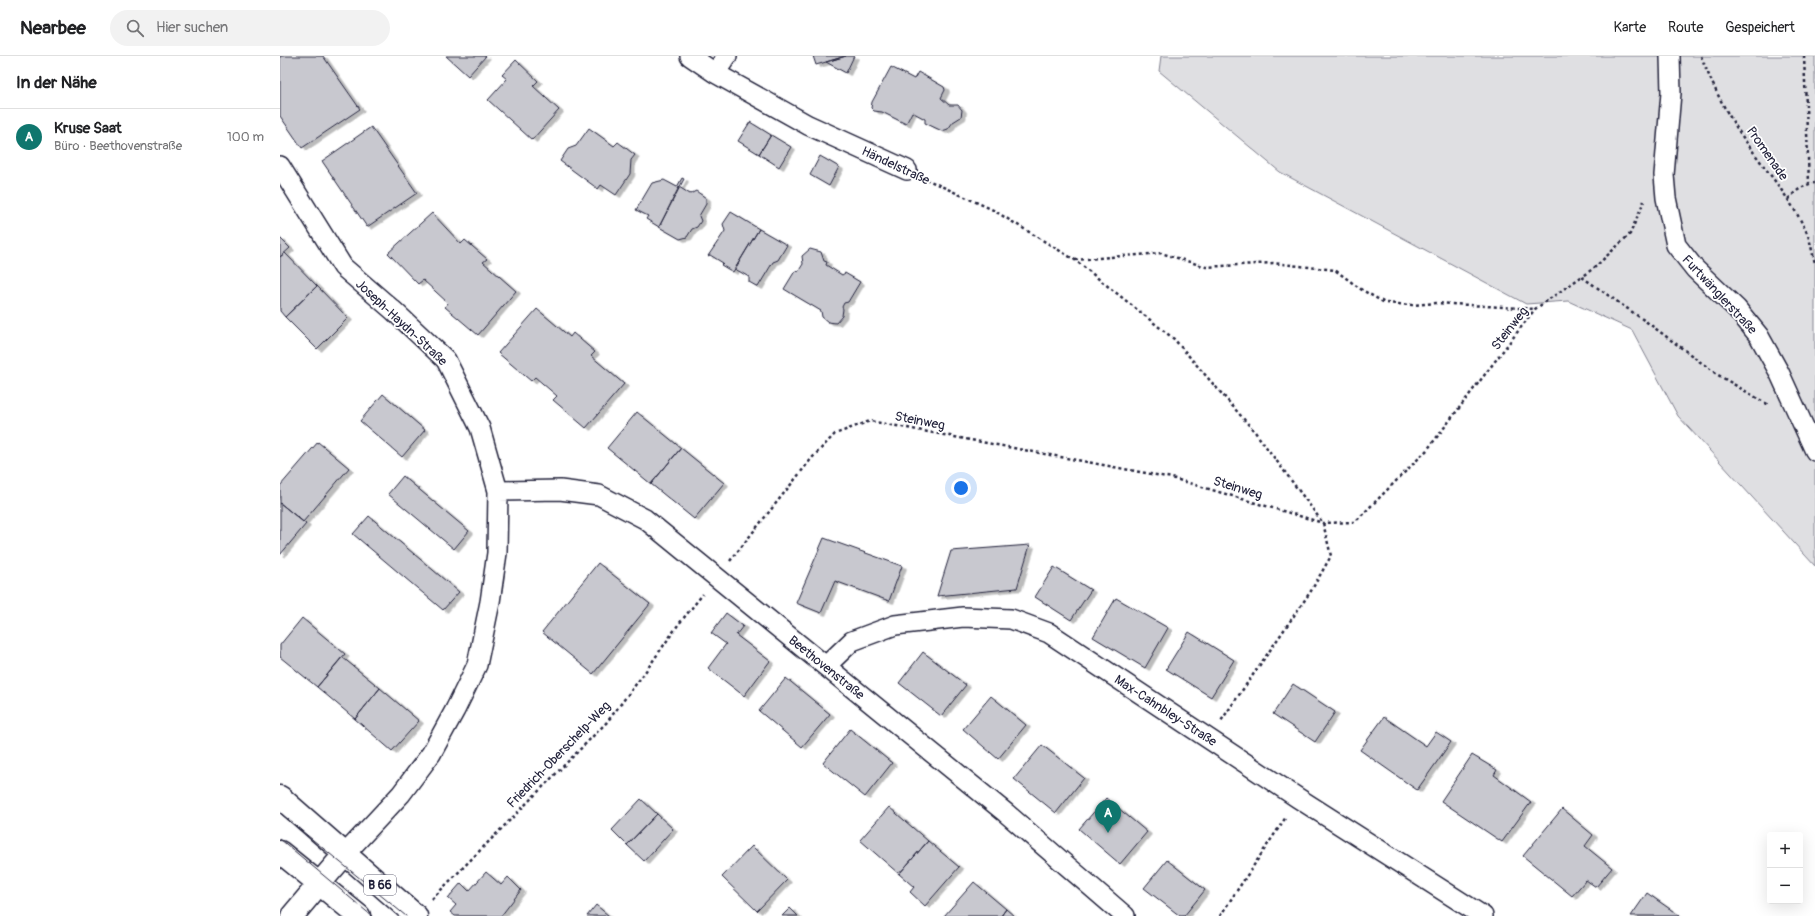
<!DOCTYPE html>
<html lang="de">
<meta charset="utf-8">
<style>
body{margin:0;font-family:Pangolin,sans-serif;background:#f2f2f2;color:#202124}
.controls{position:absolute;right:12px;bottom:12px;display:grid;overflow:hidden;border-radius:4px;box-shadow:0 4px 16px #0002}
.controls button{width:36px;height:36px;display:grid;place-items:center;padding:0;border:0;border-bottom:1px solid #e0e0e0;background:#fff;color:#202124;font:20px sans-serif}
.you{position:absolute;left:681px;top:432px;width:14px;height:14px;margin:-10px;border:3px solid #fff;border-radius:50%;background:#1a73e8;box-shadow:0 0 0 6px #1a73e833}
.badge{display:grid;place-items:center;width:26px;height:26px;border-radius:50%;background:#0f766e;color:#fff;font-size:13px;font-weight:700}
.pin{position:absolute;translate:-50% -33px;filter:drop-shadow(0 1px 2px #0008)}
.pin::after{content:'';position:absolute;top:21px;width:14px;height:12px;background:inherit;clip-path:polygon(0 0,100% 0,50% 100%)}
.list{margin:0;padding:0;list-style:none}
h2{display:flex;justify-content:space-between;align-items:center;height:52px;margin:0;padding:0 16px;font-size:17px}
h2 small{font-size:13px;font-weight:400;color:#757577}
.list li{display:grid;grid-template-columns:26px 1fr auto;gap:12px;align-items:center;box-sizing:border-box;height:56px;padding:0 16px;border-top:1px solid #e0e0e0}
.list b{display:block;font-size:15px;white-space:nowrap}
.list p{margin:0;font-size:13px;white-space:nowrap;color:#757577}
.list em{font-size:13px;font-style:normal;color:#757577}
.icon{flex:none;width:22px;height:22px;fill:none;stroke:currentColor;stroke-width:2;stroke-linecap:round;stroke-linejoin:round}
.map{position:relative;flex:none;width:1535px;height:860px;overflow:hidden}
header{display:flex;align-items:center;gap:24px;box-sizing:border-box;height:56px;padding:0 20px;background:#fff;border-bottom:1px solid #e0e0e0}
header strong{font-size:19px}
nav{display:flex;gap:22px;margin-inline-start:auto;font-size:14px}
.search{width:280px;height:36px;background:#f2f2f2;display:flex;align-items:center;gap:10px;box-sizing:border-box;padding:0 14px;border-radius:22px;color:#757577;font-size:15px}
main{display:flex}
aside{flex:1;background:#fff}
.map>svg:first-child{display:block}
</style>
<header>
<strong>Nearbee</strong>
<div class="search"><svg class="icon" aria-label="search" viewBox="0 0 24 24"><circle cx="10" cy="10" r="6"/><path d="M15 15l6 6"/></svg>Hier suchen</div>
<nav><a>Karte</a><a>Route</a><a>Gespeichert</a></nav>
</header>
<main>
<aside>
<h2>In der Nähe<small></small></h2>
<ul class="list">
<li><span class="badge">A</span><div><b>Kruse Saat</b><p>Büro · Beethovenstraße</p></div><em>100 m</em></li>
</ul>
</aside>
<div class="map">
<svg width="1535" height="860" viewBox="0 0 1535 860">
<defs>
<filter id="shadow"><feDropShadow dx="4.5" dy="2.5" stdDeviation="0" flood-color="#0004"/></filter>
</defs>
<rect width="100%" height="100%" fill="#fff"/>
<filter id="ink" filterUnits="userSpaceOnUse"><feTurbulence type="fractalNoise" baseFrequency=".025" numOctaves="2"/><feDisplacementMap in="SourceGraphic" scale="8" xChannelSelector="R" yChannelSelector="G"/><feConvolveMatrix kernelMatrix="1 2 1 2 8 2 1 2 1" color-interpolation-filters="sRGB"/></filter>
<g filter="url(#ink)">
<path fill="#dfdfe2" stroke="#80808e" d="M881,0H1535V510L1398,360L1352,274L1288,245L1246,248L1000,116L879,15Z"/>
<path fill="#c8c8cf" stroke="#22223b" filter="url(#shadow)" d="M0,0H43L80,53L22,92L0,60Z
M166,0H206L188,20Z
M533,0H566L536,9Z
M566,0H574L566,17L546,6Z
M236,4L258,25L253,30L279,54L252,84L208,44L227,23L222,19Z
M611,11L634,23L638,16L664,31L665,34L661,42L669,49H678L682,54L681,61L673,66L668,73L662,75L645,67V63L632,56L626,68L602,56L594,55L591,52L592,46Z
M470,66L491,79L479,98L458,85Z
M91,71L137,137L87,171L42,105Z
M309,72L334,90L338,86L355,99L351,104L350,118L336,139L321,129L318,133L280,105L288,93L296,90Z
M491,79L511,91L499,111L479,98Z
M540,100L559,111L549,130L530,119Z
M402,122L404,123L379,171L366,163L368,160L356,154L372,127L384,124L397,131Z
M399,131L410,138L416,135L426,142V148L419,160L421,165L417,171L412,173L407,181L400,183L379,171Z
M451,156L479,173L453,216L441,209L443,207L430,199L428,200L445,175L443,168Z
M152,157L181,188L185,184L207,203L203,206L236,235L198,279L165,251L168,247L143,224L138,228L108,197Z
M479,173L507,189L498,204L493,206L478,231L469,226V221L455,213Z
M0,182L10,192L0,201Z
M530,193L541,196L544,205L547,206L546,209L562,219L565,217L580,226L568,246L564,247L562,251L563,253L562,260L556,267L548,266L542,261L541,255L504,233L515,215L518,216L523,208L522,200Z
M5,197L37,230L5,261L0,255V201Z
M37,230L68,262L37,293L5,261Z
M257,253L290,281L293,277L315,296L311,300L344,328L306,372L273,344L277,340L255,321L251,325L218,297Z
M103,338L145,374L122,401L80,365Z
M357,356L401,392L371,428L327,392Z
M38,386L69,412L23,466L0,447V430Z
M401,392L444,427L414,463L371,428Z
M123,420L189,475L174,493L108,438Z
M0,447L26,468L0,499Z
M89,460L179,536L163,554L73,478Z
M544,482L622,510L609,545L555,525L541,557L516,547Z
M750,489L737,532L657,540L671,495Z
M318,507L370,548L313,618L262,576Z
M774,511L811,534L791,564L755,541Z
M836,542L888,572L865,612L813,581Z
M446,557L463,570L456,579L490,605L464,640L428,612L446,588L431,577Z
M22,562L65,598L37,631L0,601V589Z
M909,576L954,604L931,641L886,613Z
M643,596L686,629L661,660L619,627Z
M62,601L100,632L75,663L37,631Z
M506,622L550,658L522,691L479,655Z
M1013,628L1055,656L1035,686L993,658Z
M100,632L139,665L112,695L75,663Z
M711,640L746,669L718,703L683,673Z
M1104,661L1146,690L1156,676L1171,686L1137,734L1080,694Z
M570,673L612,707L585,741L543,707Z
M762,689L804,722L776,757L734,723Z
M1192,699L1217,714L1214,719L1251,746L1222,786L1161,745Z
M826,742L867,776L840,808L799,773Z
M361,743L377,758L347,789L332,774Z
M609,751L648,785L619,818L580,784Z
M1282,753L1313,779L1305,790L1332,812L1316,831L1306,824L1292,840L1243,800Z
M377,758L393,773L364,805L347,789Z
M648,785L679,811L645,850L630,836L634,831L619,818Z
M472,790L507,824L477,855L442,821Z
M887,804L925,834L904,860H900L864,832Z
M206,816L221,829L228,821L241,834L221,860H175L170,856L176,849L168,842L181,827L189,835Z
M694,826L726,853L721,860H664Z
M1367,837L1400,860H1351Z
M316,849L329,860H307Z
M510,852L518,860H502Z
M726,853L734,860H721Z"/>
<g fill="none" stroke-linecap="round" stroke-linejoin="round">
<g stroke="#22223b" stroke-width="22">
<path id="minor" d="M410,0L435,17L447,0
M1390,0L1391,37L1384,119L1386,142L1396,189L1415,213L1457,253L1479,280L1499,316L1535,395
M435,17L528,69L627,114
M0,110L63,211L114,255L166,304L200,372L218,435L217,497L210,546L197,609L175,654L151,698L121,738L65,798
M218,435L280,434L319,439L365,463L726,757L845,860
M546,610L572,585L615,569L683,561L731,563L769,577L1018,742L1203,860"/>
</g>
<g stroke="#22223b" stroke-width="25">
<path id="tertiary" d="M12,860L39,828"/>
</g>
<g stroke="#22223b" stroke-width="25">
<path id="primary" d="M0,741L136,860
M0,796L79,860
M39,828L65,798"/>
</g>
<path stroke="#22223b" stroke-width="2.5" stroke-dasharray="3 3" stroke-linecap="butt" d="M1421,0C1430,23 1440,45 1453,66C1476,104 1508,136 1527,177C1531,186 1532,197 1535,207
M1524,0L1529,127
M646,123L713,154L795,204L894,283L975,376L1043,467L1051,500L1031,535L941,665
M1508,143C1516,135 1524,128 1535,127
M795,204L881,197L926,211L993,207L1055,214L1082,234L1105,247L1132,249L1156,247L1255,253
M1302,221L1368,267L1438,319L1489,349
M450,505L532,402L555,378L590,365L892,422L1043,467L1075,466L1147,394L1255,253L1314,212L1350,178L1364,145
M152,843L327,666L363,619L398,569L423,538
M940,860L1006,761"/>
<use href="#minor" stroke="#fff" stroke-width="19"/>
<use href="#tertiary" stroke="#fff" stroke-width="22"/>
<use href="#primary" stroke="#fff" stroke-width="22"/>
<path stroke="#22223b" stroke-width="1" d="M0,757L126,860
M0,783L92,860"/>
</g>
</g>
<g text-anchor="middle" stroke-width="3.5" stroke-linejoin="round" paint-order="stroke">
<rect fill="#fff" stroke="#646476" stroke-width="1" x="84" y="819" width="32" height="20" rx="3"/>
<g font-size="12" font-weight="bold" fill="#22223b">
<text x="100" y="833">B 66</text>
</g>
<g font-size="13" fill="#22223b" stroke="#fff">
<text transform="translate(1488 97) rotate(55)" y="5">Promenade</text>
<text transform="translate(616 109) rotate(25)" y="5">Händelstraße</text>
<text transform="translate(1440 238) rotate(47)" y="5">Furtwänglerstraße</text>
<text transform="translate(122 266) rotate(43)" y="5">Joseph-Haydn-Straße</text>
<text transform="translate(1229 272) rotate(-52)" y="5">Steinweg</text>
<text transform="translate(640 364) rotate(11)" y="5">Steinweg</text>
<text transform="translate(958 431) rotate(17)" y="5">Steinweg</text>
<text transform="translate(547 611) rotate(39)" y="5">Beethovenstraße</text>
<text transform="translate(886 654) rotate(33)" y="5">Max-Cahnbley-Straße</text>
<text transform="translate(278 698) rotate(-46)" y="5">Friedrich-Oberschelp-Weg</text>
</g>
</g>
</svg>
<div class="controls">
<button>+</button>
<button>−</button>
</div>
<div class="you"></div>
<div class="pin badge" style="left:828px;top:777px">A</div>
</div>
</main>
